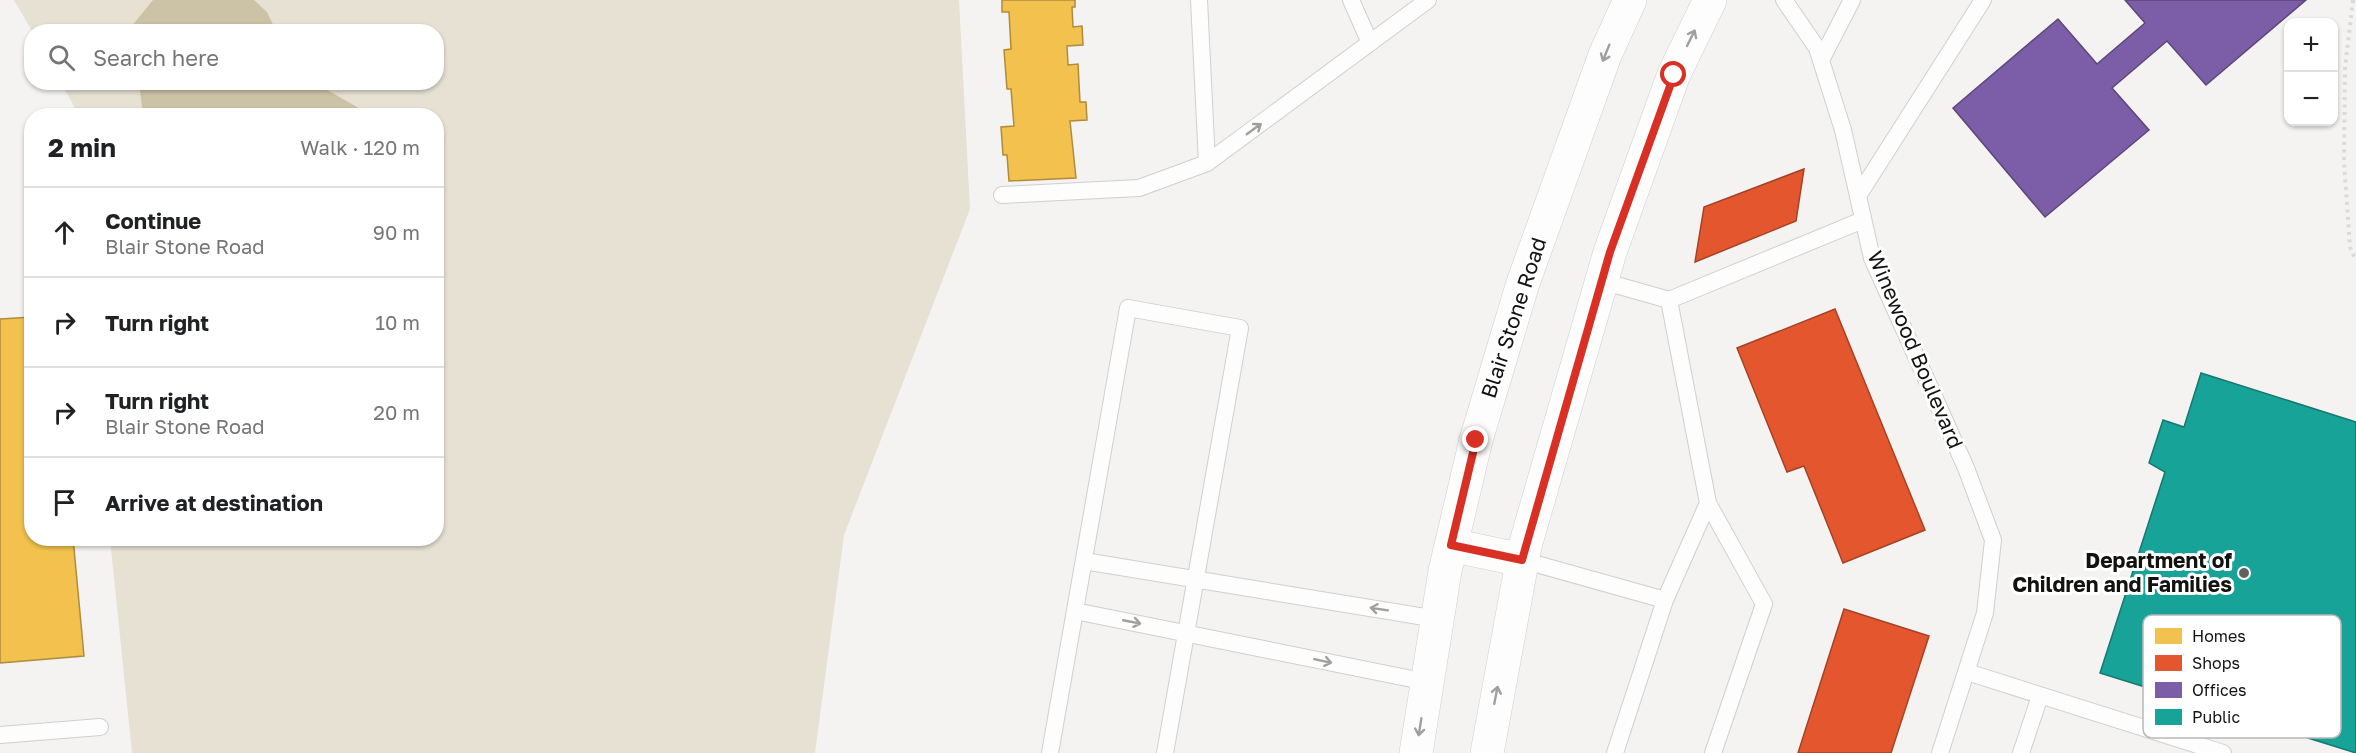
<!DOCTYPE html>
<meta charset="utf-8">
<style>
body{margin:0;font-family:"Golos Text",sans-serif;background:#f2f2f2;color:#202124}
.controls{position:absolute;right:18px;top:18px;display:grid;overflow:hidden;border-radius:12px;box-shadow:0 2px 4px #0004}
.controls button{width:54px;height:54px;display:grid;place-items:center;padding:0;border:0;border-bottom:2px solid #e0e0e0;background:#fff;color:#202124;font:30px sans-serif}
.stop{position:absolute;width:18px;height:18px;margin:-14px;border:4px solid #d93025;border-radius:50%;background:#fff}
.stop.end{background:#d93025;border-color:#fff;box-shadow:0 2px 6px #0008}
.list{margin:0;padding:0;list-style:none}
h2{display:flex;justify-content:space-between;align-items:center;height:78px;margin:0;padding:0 24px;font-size:26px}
h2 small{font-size:20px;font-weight:400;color:#757577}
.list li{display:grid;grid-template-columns:39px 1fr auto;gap:18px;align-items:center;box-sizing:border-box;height:90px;padding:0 24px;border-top:2px solid #e0e0e0}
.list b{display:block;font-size:22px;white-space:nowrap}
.list p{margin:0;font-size:20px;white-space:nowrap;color:#757577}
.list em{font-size:20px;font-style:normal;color:#757577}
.icon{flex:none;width:33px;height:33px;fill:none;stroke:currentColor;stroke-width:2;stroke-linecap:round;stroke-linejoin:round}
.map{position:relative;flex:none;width:2356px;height:753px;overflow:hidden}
.search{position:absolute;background:#fff;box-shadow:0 2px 4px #0004;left:24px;top:24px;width:420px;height:66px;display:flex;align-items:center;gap:15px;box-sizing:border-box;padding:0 21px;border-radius:24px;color:#757577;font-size:22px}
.panel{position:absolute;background:#fff;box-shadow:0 2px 4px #0004;left:24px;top:108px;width:420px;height:438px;border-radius:24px}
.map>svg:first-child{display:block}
</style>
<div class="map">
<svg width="2356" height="753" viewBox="0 0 2356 753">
<rect width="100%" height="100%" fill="#f4f3f2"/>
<path fill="#e6e1d3" d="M14,0H959L970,209L844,535L815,753H132L110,539L436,538V116L79,115L61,83L436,82V32L32,31Z"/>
<path fill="#ccc3a6" d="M153,0H254L267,12L276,31H132L131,27Z
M139,83H315L371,115H143Z"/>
<path fill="#f2c14e" stroke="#af8c3c" stroke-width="1.5" d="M1002,0H1075V7H1072L1073,27L1082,26L1083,45L1067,46L1068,65L1078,64L1080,102H1086L1087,120L1070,121L1076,178L1009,181L1007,155H1003L1001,127L1014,126L1011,89H1007L1004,50L1011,49L1009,12H1002Z
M32,317V538H73L84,656L0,663V319Z"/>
<path fill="#e4572e" stroke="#a54225" stroke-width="1.5" d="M1804,169L1796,221L1695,262L1704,207Z
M1835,309L1925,530L1843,563L1804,466L1787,472L1737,348Z
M1844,609L1929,636L1891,753H1798Z"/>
<path fill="#7b5ea7" stroke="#5c477a" stroke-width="1.5" d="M2125,0H2306L2206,85L2167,41L2112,88L2149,130L2045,217L1953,108L2058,19L2097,64L2145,23Z"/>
<path fill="#17a398" stroke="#167870" stroke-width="1.5" d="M2201,373L2356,422V753L2100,673L2165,472L2149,463L2163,420L2184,427Z"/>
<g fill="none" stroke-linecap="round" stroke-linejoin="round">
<g stroke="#d0cfce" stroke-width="18">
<path id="lane" d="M1199,0L1207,163
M1351,0L1370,43
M1784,0L1817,48L1843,130L1872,258L1966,468L1993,540L1985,613L1940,753
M1821,60L1852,0
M1002,195L1139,188L1207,163L1428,0
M1858,196L1983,0
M1602,281L1669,300L1863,220
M1708,503L1764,604L1713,753
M1522,560L1665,600
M1084,561L1437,619
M1075,611L1427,682
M1967,672L2223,753
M0,735L100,727
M1050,753L1128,308L1240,328L1165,753
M1615,753L1665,600L1708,503L1669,300
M2021,753L2040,696"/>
</g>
<g stroke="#d0cfce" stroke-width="34">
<path id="secondary" d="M1451,545L1522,560
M1416,753L1445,571L1476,440L1523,283L1605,55L1630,0
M1487,753L1525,546L1610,252L1674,74L1710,0"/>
</g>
<path stroke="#dadad8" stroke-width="4" stroke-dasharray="3 4.5" stroke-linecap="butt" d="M2353,0L2345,68L2344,161L2350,247L2356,260"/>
<use href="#lane" stroke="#fdfdfd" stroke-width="16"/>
<use href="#secondary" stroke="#fdfdfd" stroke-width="33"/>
</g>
<defs><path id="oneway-shaft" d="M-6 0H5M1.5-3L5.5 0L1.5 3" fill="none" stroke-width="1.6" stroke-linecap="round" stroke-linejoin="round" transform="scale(1.5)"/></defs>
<g stroke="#9f9f9f">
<use href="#oneway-shaft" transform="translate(1691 38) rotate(-64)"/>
<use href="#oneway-shaft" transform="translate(1606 53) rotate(112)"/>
<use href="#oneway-shaft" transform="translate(1254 129) rotate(-36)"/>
<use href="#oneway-shaft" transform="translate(1379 609) rotate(-171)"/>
<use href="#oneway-shaft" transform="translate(1132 622) rotate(11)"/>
<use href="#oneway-shaft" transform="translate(1323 661) rotate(12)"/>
<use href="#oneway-shaft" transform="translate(1496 695) rotate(-79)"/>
<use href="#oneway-shaft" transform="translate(1420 727) rotate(99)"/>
</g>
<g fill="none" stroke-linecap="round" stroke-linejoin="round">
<path stroke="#d93025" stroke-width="8" d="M1476,440L1451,545L1522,560L1610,252L1674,75"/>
</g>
<circle fill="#616160" stroke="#fff" stroke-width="2" cx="2244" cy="573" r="6"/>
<g text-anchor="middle" stroke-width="6" stroke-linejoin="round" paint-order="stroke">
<g font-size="21" fill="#121211" stroke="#fff">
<text transform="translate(1514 318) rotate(-72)" y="7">Blair Stone Road</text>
<text transform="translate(1915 350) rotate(67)" y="7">Winewood Boulevard</text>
</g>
<g font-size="21" font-weight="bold" fill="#121211" stroke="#fff" text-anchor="end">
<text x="2232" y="568">Department of<tspan x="2232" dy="24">Children and Families</tspan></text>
</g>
</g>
<rect x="2143" y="615" width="198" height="123" rx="9" fill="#fff" stroke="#b8b8b8" stroke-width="1.5"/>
<rect x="2155" y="628" width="27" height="16" fill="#f2c14e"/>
<rect x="2155" y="655" width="27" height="16" fill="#e4572e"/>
<rect x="2155" y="682" width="27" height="16" fill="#7b5ea7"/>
<rect x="2155" y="709" width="27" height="16" fill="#17a398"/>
<g font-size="16" fill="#121211">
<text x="2192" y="642">Homes</text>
<text x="2192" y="669">Shops</text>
<text x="2192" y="696">Offices</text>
<text x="2192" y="723">Public</text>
</g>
</svg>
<div class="controls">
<button>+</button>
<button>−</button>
</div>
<div class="stop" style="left:1674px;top:75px"></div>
<div class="stop end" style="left:1476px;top:440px"></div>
<div class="search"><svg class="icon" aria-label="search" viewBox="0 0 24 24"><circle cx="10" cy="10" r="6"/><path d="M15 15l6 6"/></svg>Search here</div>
<section class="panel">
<h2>2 min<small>Walk · 120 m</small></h2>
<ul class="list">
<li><svg class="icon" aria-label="ahead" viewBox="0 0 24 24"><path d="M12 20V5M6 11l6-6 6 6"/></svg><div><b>Continue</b><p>Blair Stone Road</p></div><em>90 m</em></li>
<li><svg class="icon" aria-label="right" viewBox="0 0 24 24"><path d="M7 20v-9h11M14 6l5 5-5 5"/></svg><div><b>Turn right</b></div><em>10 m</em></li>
<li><svg class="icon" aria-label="right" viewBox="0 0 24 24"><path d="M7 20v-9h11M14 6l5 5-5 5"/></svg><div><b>Turn right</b><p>Blair Stone Road</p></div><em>20 m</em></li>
<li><svg class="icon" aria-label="arrive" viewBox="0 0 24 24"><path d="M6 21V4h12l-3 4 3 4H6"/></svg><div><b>Arrive at destination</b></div></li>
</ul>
</section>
</div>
